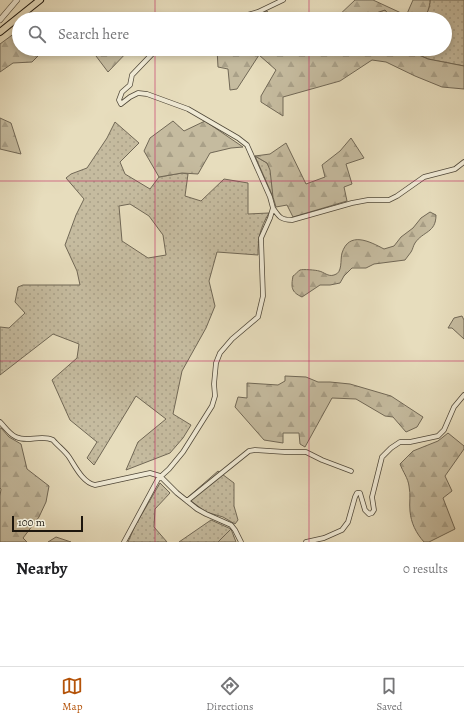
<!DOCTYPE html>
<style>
body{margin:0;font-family:Alegreya,serif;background:#f6f6f6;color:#202124}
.scale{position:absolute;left:12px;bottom:10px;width:71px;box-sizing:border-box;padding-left:4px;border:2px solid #1d160d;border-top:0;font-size:11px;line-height:14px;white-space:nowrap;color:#1d160d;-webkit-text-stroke:3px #efe9d4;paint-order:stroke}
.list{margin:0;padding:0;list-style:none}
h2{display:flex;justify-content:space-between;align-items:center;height:52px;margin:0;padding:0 16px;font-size:17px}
h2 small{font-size:13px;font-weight:400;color:#757577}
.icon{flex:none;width:22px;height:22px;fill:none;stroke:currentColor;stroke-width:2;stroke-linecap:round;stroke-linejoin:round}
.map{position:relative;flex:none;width:464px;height:542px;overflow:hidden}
.search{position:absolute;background:#fff;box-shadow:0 2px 6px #0003;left:12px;right:12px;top:12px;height:44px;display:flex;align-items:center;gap:10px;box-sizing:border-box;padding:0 14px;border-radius:22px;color:#757577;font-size:15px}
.sheet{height:124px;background:#fff}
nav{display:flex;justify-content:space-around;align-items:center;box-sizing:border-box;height:56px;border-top:1px solid #e0e0e0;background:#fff;font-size:11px;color:#757577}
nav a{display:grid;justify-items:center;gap:2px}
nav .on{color:#b45309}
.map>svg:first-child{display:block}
</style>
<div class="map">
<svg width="464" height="542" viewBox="0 0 464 542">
<defs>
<pattern id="green-dots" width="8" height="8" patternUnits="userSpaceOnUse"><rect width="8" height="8" fill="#c5bb9f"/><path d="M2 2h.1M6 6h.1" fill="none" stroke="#a9a088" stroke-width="1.8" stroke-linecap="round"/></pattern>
<pattern id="forest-firs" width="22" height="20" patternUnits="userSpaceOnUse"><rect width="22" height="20" fill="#c5bb9f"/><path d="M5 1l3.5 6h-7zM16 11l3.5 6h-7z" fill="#a9a088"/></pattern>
</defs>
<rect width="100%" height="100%" fill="#e7ddbd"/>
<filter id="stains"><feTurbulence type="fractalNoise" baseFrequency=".005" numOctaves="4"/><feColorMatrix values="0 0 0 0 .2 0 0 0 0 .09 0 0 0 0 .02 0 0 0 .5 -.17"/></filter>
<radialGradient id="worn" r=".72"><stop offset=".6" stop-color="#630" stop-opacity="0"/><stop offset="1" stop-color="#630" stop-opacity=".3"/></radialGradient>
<path fill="url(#green-dots)" stroke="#716856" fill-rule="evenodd" d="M430,0H464V66L428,59L405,49H445V19H422C427,15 430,7 430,0Z
M385,10L393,19H364V18L376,13Z
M115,122L139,143L120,162L125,174L150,189L159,177L182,173L188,174L185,196L201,201L224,179L248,183V214L269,213C260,228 258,238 258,255L217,252L209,281L215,306L206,328L182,371L173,414L191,425L183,438L170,453L126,470L138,442L166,419L136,396L94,465L87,458L97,442L70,420L52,380L77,358L79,344L53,334L0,375V327L9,328L25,313L15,302L18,287L23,285H80L77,271L65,245L76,215L84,199L66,178L71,174L87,168L107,138ZM130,204L149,216L163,235L166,255L148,258L122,241L119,206Z
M255,156L267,163L271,170L273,197Z
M218,471L234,483V506L238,520L235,524L223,517L206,512L187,498Z
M160,483L170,493L155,509L154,527L167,542H128L135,526Z
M211,520L231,529L218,542H179Z"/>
<path fill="url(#forest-firs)" stroke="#716856" d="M355,0H373L399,12L406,16L413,0H430C430,7 427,15 422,19H393L385,10L376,13L364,18V19H335Z
M267,11L273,19H243L256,16Z
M19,30V49H45L32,62L13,63L0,72V44Z
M95,49H130L108,72L93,52Z
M217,49H405L428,59L464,66V89L442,87L415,76L386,62L372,60L340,81L283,97V116L261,102V96L276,70L259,55L237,89L230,90L228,69L218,67Z
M0,118L11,123L21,154L0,149Z
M173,121L184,131L205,121L243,147L231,148L210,153L198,174L182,173L159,177L144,151L150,138Z
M351,138L364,158L346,164L352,184L344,187L347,201L293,217L287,205L276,207L273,197L270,170L267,163L255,156L270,154L286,143L306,184L325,177L322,165L340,151Z
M430,212L436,215C436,233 423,231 415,243C413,246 413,249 411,252C409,255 407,257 405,260L374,264L366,268H352L344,276L340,283L330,285H320L302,297C291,292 291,287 293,276C295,275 298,271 300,270C303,269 316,270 319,271C324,272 328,277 334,275C343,273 340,260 342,253C349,231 369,241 384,249L394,246L401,237L413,228L421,218Z
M462,316L464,320V339L452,328H448L454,318Z
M285,376L306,377L318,382H330L350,384L391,396L423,417L417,427L406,432L393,417L385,416L356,399L332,398L305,447L300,444L299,433H283V443L264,440L235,407L238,397L247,398V383L278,385L285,381Z
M0,428H1L9,437L21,444L27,469L49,486L46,502L39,517L23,538L27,542H0V496L1,489L0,488Z
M448,433L464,446V449L445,476L452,491L443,498L455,529L429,542H424C416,533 411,523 410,511C409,503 411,495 409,486C408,478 403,472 400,464L413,451L438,441Z
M231,529L236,542H218Z
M56,537L71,542H48Z"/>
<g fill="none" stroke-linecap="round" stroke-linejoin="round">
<g stroke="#504839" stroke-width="5.5">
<path id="minor" d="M233,19L258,12L283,0
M273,208C279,217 281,220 292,220L352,203L368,200H389L397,196L424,177L455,169L464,162
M0,422C5,427 9,434 16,437C28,443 41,434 53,440C58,446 65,451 69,457C75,466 83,483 95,485L150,473L160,476L177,493L197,509L206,514L231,525L235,530L241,542
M187,501L249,451L255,450L285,452H306L322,460L351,471
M124,542L158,479L169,469L183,452L212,406L215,396L214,384L216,363L220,353L232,339L258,317L263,296L261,238L270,218L273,208L270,197L247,145L238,138L188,109L147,94L138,93L130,97L121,104L119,100L122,92L130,85L132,75L154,52L163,51L176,53L188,49
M306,542L324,538L342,530L348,522L355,497L357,493H360L365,510L369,514L372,513L374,510L372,497L382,457L391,448L400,442H410L438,436L444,430L454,407L464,395"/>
</g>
<g stroke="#504839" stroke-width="6">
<path id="tertiary" d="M0,20L17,0"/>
</g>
<g stroke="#1d160d" stroke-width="8">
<path id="trunk" d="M0,32L40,0"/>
</g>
<use href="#minor" stroke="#efe9d4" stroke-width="4"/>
<use href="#tertiary" stroke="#efe9d4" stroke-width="5"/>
<use href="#trunk" stroke="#e7ddbd" stroke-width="6"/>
</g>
<path fill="none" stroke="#c2185b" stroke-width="1" stroke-opacity="0.55" d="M155,0V19M309,0V19M155,49V542M309,49V542M0,181H464M0,361H464"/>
<rect width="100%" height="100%" filter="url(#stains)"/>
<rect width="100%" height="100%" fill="url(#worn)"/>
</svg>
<div class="scale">100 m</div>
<div class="search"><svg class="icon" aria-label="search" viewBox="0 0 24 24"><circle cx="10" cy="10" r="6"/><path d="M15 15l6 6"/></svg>Search here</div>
</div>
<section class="sheet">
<h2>Nearby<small>0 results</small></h2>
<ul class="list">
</ul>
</section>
<nav>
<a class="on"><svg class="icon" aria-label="map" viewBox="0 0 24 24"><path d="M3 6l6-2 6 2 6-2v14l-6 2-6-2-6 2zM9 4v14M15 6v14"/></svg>Map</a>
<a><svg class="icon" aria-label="directions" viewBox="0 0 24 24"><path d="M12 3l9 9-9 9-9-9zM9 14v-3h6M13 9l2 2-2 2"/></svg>Directions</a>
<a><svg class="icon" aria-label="saved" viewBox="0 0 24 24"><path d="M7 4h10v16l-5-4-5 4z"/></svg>Saved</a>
</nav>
